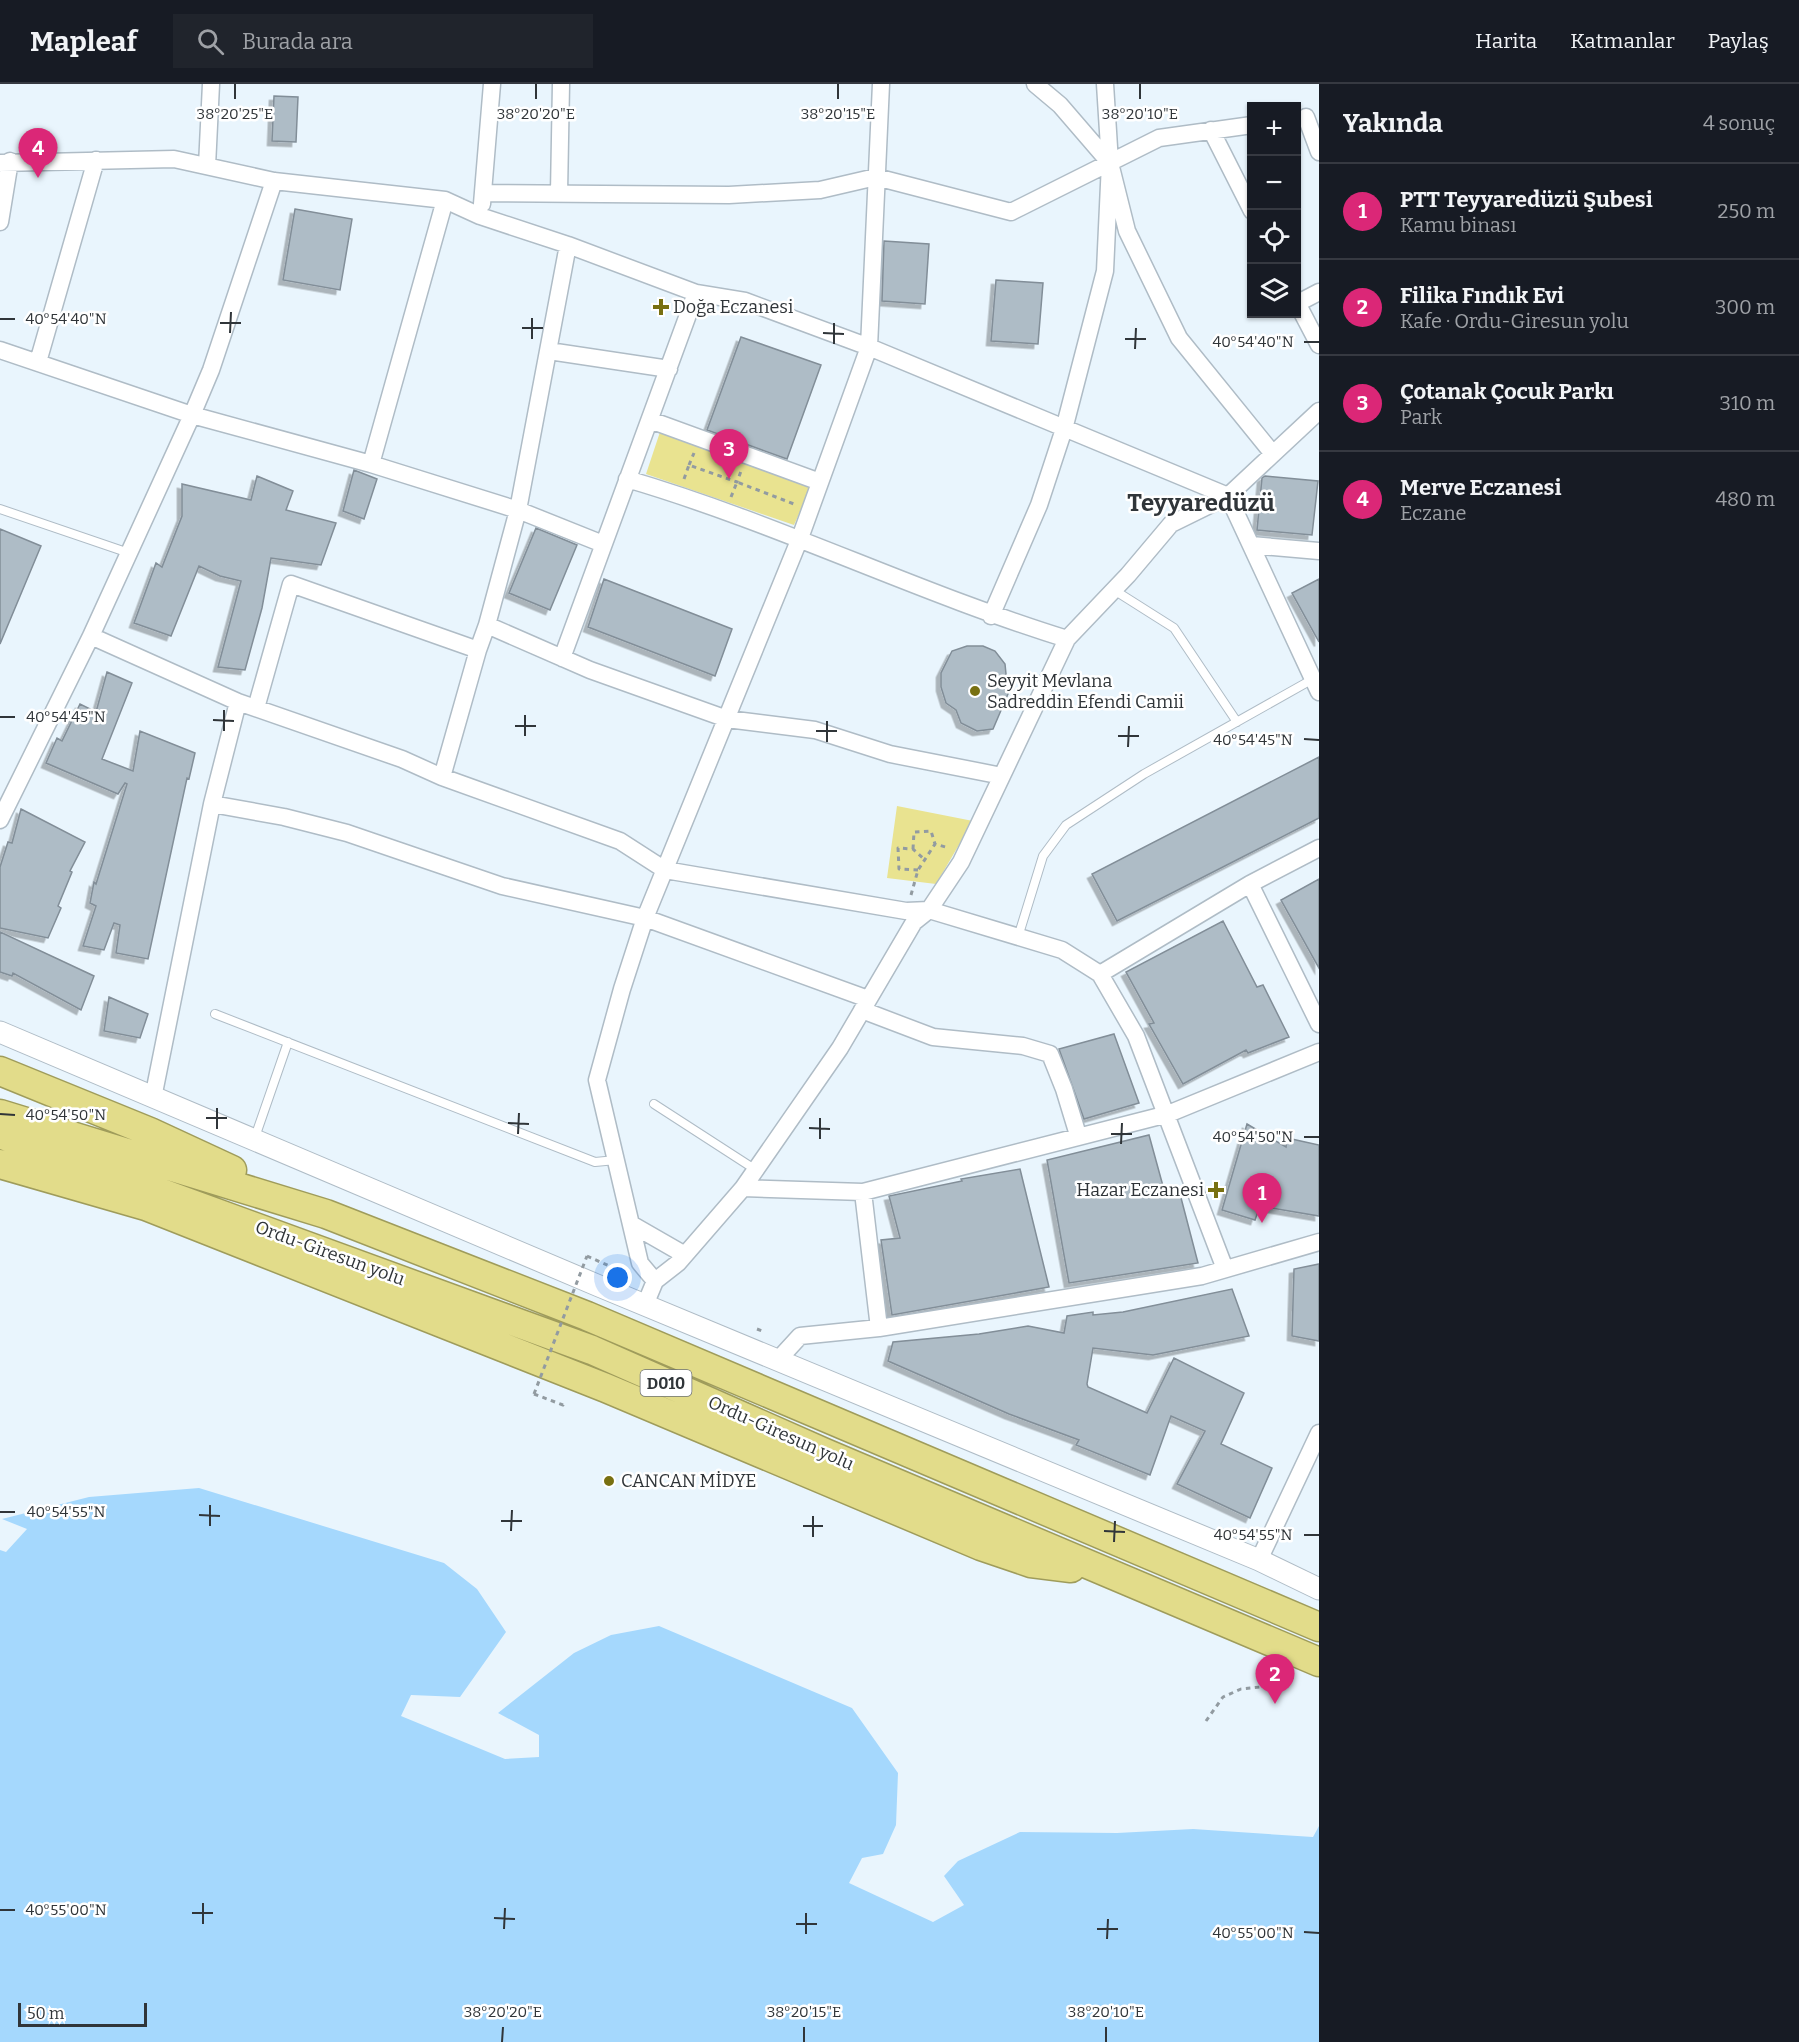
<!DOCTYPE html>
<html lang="tr">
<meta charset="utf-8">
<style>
body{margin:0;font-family:Bitter,serif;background:#20242c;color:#f1f3f6}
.controls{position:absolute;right:18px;top:18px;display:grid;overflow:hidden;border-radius:0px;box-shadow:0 2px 4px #0004}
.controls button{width:54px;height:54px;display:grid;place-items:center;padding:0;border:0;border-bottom:2px solid #363941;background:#171b24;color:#f1f3f6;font:30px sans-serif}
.scale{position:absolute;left:18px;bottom:15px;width:129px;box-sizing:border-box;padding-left:6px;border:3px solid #303539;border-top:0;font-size:16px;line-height:21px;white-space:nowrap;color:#303539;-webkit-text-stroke:4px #fff;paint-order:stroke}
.you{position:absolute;left:618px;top:1194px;width:21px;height:21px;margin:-15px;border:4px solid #fff;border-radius:50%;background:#1a73e8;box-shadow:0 0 0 9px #1a73e833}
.badge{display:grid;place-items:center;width:39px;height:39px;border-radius:50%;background:#db2777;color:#fff;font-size:20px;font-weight:700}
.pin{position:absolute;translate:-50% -50px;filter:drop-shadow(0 2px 3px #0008)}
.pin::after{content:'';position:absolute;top:32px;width:21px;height:18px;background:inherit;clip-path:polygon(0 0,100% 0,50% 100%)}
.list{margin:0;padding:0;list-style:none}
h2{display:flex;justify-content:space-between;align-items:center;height:78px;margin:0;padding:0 24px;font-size:26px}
h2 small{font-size:20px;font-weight:400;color:#9ea1a6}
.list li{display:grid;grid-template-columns:39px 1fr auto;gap:18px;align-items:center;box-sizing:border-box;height:96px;padding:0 24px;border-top:2px solid #363941}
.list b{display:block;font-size:22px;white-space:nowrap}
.list p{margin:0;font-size:20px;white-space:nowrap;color:#9ea1a6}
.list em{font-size:20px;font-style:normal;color:#9ea1a6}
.icon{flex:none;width:33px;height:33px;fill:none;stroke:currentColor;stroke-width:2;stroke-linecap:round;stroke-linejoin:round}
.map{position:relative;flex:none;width:1319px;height:1958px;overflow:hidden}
header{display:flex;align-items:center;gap:36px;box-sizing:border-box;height:84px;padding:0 30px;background:#171b24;border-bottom:2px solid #363941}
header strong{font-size:28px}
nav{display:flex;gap:33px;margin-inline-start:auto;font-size:21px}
.search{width:420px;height:54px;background:#20242c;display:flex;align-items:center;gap:15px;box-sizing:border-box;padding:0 21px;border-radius:0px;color:#9ea1a6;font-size:22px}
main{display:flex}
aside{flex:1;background:#171b24}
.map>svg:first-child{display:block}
</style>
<header>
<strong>Mapleaf</strong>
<div class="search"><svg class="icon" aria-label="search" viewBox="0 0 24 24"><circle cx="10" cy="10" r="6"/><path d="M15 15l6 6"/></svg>Burada ara</div>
<nav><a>Harita</a><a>Katmanlar</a><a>Paylaş</a></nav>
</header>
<main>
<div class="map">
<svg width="1319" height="1958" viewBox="0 0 1319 1958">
<defs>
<filter id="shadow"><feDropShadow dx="-4.5" dy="4.5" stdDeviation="0" flood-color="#0004"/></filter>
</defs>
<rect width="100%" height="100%" fill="#e9f5fd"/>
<path fill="#e9e390" d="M661,345L812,401L794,441L646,390Z
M897,722L973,737L936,800L887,794Z"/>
<path fill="#a5d8fd" d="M199,1404L444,1479L477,1505L506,1548L460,1613L411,1611L401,1632L505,1675L539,1673V1651L498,1629L574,1569L611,1551L659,1542L852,1624L898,1689L896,1741L883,1770L862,1774L849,1799L933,1838L964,1821L944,1792L958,1777L1020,1748L1117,1749L1193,1745L1313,1753L1319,1742V1958H0V1466L6,1468L27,1445L2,1435L89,1413Z"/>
<path fill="#aebcc6" stroke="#828e98" stroke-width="1.5" filter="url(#shadow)" d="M274,12L298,13L296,58L272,57Z
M295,125L352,135L340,206L283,196Z
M884,157L929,160L925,220L882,217Z
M996,196L1043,199L1038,260L991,257Z
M741,253L821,281L787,375L707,346Z
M354,386L377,395L364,435L343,427Z
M257,392L293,407L286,426L336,439L321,481L271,474L262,524L245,586L218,583L241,497L220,492L199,482L171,552L134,539L156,479L162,483L182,432V400L251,416Z
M1265,392L1318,397L1312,451L1257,446L1262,394Z
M536,444L577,461L550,526L509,509Z
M0,445L41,462L0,560Z
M604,495L732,545L715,592L588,543Z
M1319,495V558L1292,509Z
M967,562H983L995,567L1005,580L1008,610L993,645L977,647L961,639L956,626L946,619L941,603V589L952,567Z
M107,588L132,599L102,675L133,687L140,647L195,669L189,695L187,694L148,875L116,869L120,841L114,839L104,866L83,862L96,822L90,819L94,798L96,800L127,700L125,699L118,710L46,679L57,654L62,657L80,620L96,628Z
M1319,673V734L1117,837L1092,790Z
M21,725L85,758L70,787L72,788L58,822L61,824L48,854L0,844V783L8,758L12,759Z
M1319,795V884L1281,816Z
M1223,837L1257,903L1263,901L1289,953L1248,969L1246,966L1183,1000L1149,940L1154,939L1126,888Z
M0,848L94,892L81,926L13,889L12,892L0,888Z
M109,913L148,930L140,954L104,947Z
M1114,950L1139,1019L1084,1035L1059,965Z
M1247,1040L1286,1063L1287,1054L1319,1061V1132L1260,1122L1255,1136L1222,1126Z
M1149,1051L1166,1113L1180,1110L1198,1179L1069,1199L1047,1076Z
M1020,1085L1049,1203L892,1231L881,1156L900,1154L889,1112L962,1097L961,1095Z
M1319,1180V1257L1292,1252L1294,1185Z
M1232,1205L1249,1252L1153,1271L1093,1264L1087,1300L1088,1303L1147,1329L1174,1274L1244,1309L1221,1360L1272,1384L1250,1434L1177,1400L1205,1347L1171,1332L1150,1391L1076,1361L1079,1356L1009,1330L888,1277L893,1258L979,1250L1028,1242L1064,1249L1067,1232L1093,1228V1231L1123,1228Z"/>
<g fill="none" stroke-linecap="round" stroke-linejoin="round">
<g stroke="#afbcc6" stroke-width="10">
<path id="service" d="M0,425L129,469
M1114,506L1174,544L1237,638
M1018,853L1043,772L1066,741L1144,690L1313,595
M215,930L595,1078L616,1076
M654,1020L756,1086
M254,1056L288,958"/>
</g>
<g stroke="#afbcc6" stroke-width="19">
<path id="minor" d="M1035,0L1060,21L1110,79L1127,147L1179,254L1273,370
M1306,33L1319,68
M1211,46L1252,127
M0,79L174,75L274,97L445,116L480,132L568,161L696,209L745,217L869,263L1228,412L1319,608
M207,82L211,0
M484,109L729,111L820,106L876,93L1011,128L1159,54L1252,41
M559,109L561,0
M482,120L492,0
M0,138L10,77
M1296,217L1319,261
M1298,219L1319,208
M0,266L192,331L371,380L518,426L603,460
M549,267L669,285
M38,278L96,76
M650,336L820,398
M371,380L445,116
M627,395C777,439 918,509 1067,555
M1251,461L1319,467
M991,532L1039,421L1064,345L1105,187L1110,79L1105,0
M487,541L518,426L568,161
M91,552L238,618L402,675L442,693L620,757L665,786L906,827L929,826L1062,866L1100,890L1136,952L1225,1185
M562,574L696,209
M256,624L291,500L478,566L487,541L590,586L727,635L815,646L890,670L1002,692
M442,693L478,566
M212,720L284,733L347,749L502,802L645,834L868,915
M0,736L91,552L192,331L211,286L274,97
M1250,800L1319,940
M1100,890L1250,800L1319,764
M862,926L933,953L1023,962L1050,970L1064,1005L1078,1051
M153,1014L212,720L238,618
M743,1104L863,1108L1168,1030L1319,968
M863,1108L879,1244
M631,1140L685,1171
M655,1197L640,1179L597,996L622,905L645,834L800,454L869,263L881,0
M645,1221L655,1197L678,1179L743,1104L840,964L914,838L929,826L961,778L1067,555L1128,491L1171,440L1228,412L1319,327
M778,1276L800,1252L879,1244L1202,1192L1319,1158
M1259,1476L1319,1349"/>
</g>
<g stroke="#afbcc6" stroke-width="23">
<path id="tertiary" d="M0,948L599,1202L1259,1476L1319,1505"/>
</g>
<g stroke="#9f9c5b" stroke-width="31">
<path id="trunk" d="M0,987L150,1048L232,1086
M0,1030L326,1130L587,1232L1319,1543
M0,1050L592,1266L825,1369L1319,1578
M0,1080L146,1122L606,1304L981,1462L1031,1479L1071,1484"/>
</g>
<path stroke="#929ba1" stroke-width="3" stroke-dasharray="4.5 4.5" stroke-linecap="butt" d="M689,381L694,369
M684,395L689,381L737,398L741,387
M731,413L737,398L794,420
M913,765L914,748L931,747L935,760
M918,786L899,785L898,764L913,765L925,776
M911,811L918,786L935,760L949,764
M587,1172L627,1190
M757,1245L765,1248
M534,1310L563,1321L564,1319
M1206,1637L1223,1613L1241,1605L1280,1601L1296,1592"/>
<use href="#service" stroke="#fff" stroke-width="8"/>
<use href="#minor" stroke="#fff" stroke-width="16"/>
<use href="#tertiary" stroke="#fff" stroke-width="21"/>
<use href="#trunk" stroke="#e2dc8a" stroke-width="28"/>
<path stroke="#929ba1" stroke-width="3" stroke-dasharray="4.5 4.5" stroke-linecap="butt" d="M534,1310L587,1172"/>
</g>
<path fill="none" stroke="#303539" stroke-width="2" d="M235,15V0M536,15V0M838,15V0M1140,15V0M0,235H15M220,239H241M522,244H543M230,249L231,228M823,249L844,250M532,255V234M1125,255H1146M1304,258H1319M834,260V239M1135,265L1136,244M0,633H15M213,636L234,637M515,642H536M224,647V626M816,647H837M525,652V631M1118,652H1139M1304,655L1319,656M827,658V637M1128,663L1129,642M0,1030L15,1031M206,1034H227M508,1039L529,1040M809,1044L830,1045M217,1045V1024M518,1050L519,1029M1111,1050H1132M1304,1053H1319M820,1055V1034M1121,1060L1122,1039M0,1428H15M199,1431L220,1432M501,1437H522M210,1442V1421M803,1442H823M511,1447L512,1426M1104,1447L1125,1448M1304,1451H1319M813,1453V1432M1114,1458L1115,1437M0,1826H15M192,1829H213M494,1834L515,1835M203,1840V1819M796,1840H817M504,1845L505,1824M1097,1845H1118M1304,1848L1319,1849M806,1850V1829M1107,1855L1108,1835M502,1958L503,1943M804,1958V1943M1106,1958V1943"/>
<g fill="#787011" stroke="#fff" stroke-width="2">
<path d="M658 214h6v6h6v6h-6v6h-6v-6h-6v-6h6z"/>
<circle cx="975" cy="607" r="6"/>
<path d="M1213 1097h6v6h6v6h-6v6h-6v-6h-6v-6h6z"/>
<circle cx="609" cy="1397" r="6"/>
</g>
<g text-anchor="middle" stroke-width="5" stroke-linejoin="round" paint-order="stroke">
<rect fill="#fff" stroke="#6e7274" stroke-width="1.5" x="640.5" y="1286" width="51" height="26" rx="4.5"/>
<g font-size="16" font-weight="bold" fill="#303539">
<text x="666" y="1305">D010</text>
</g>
<g font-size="18" fill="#303539" stroke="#fff" text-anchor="start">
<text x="673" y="229">Doğa Eczanesi</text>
<text x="987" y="603">Seyyit Mevlana<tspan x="987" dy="21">Sadreddin Efendi Camii</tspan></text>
<text x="1204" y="1112" text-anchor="end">Hazar Eczanesi</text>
<text x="621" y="1403">CANCAN MİDYE</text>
</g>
<g font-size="18" fill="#303539" stroke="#fff">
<text transform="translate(330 1169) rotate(20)" y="6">Ordu-Giresun yolu</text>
<text transform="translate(781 1349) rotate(24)" y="6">Ordu-Giresun yolu</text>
</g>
<g font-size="24" font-weight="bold" fill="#303539" stroke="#fff">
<text x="1201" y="427">Teyyaredüzü</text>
</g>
</g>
<g font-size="15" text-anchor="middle" fill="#303539" stroke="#fff" stroke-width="5" stroke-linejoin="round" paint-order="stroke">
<text x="235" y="35">38°20'25"E</text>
<text x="536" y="35">38°20'20"E</text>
<text x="838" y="35">38°20'15"E</text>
<text x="1140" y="35">38°20'10"E</text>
<text x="66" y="240">40°54'40"N</text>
<text x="1253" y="263">40°54'40"N</text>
<text x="66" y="638">40°54'45"N</text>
<text x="1253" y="661">40°54'45"N</text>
<text x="66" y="1036">40°54'50"N</text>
<text x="1253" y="1058">40°54'50"N</text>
<text x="66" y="1433">40°54'55"N</text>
<text x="1253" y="1456">40°54'55"N</text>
<text x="66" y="1831">40°55'00"N</text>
<text x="1253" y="1854">40°55'00"N</text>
<text x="503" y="1933">38°20'20"E</text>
<text x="804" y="1933">38°20'15"E</text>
<text x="1106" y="1933">38°20'10"E</text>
</g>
</svg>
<div class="controls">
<button>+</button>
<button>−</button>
<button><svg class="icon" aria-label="locate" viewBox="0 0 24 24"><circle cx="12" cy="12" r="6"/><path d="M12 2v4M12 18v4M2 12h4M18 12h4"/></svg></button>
<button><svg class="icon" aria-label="layers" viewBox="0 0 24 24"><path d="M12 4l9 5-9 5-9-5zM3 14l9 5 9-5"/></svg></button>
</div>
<div class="scale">50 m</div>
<div class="you"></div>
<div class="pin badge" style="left:1262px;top:1139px">1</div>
<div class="pin badge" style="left:1275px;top:1620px">2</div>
<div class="pin badge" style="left:729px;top:395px">3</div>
<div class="pin badge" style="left:38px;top:94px">4</div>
</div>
<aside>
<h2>Yakında<small>4 sonuç</small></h2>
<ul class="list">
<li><span class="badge">1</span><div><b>PTT Teyyaredüzü Şubesi</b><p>Kamu binası</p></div><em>250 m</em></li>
<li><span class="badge">2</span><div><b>Filika Fındık Evi</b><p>Kafe · Ordu-Giresun yolu</p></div><em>300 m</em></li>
<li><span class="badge">3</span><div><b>Çotanak Çocuk Parkı</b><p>Park</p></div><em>310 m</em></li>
<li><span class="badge">4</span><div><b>Merve Eczanesi</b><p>Eczane</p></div><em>480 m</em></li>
</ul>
</aside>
</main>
